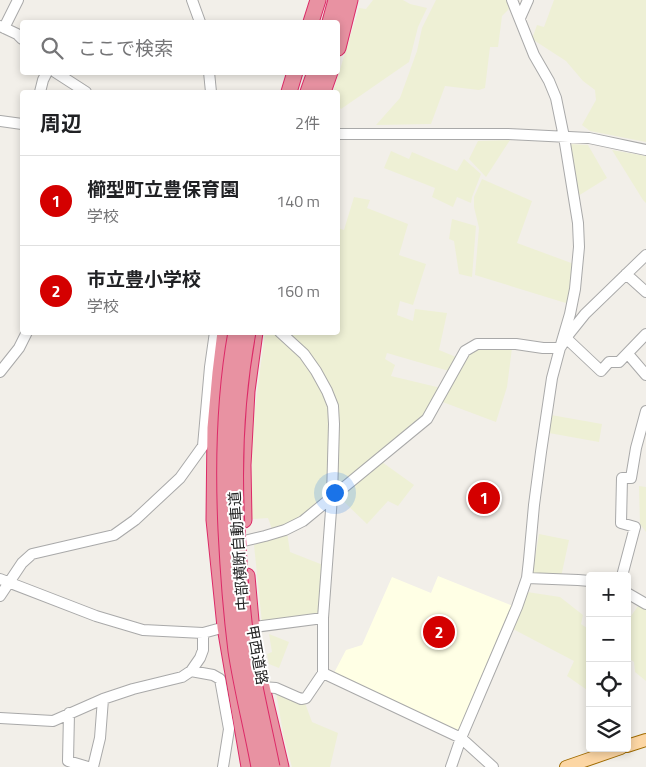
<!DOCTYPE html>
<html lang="ja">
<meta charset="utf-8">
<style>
body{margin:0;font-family:"Titillium Web","Noto Sans JP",sans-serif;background:#f2f2f2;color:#202124}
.controls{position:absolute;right:15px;bottom:15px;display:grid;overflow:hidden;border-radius:5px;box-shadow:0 2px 8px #0003}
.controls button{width:45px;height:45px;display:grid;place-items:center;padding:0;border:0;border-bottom:1px solid #e0e0e0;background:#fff;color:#202124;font:25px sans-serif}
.you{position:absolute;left:334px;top:492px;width:18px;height:18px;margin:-12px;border:4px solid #fff;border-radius:50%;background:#1a73e8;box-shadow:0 0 0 8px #1a73e833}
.badge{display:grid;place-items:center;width:32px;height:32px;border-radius:50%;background:#d40000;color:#fff;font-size:16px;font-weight:700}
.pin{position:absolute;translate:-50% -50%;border:2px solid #fff;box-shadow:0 1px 5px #0006}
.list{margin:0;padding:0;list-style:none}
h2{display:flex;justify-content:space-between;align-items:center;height:65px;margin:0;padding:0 20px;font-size:21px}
h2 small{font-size:16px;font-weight:400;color:#757577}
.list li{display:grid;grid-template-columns:32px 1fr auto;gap:15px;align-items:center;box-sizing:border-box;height:90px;padding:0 20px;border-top:1px solid #e0e0e0}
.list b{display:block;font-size:19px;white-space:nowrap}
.list p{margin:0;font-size:16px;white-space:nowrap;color:#757577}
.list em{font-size:16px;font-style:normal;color:#757577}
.icon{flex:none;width:28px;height:28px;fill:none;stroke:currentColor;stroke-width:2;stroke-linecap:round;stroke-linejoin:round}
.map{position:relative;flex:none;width:646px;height:767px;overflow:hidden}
.search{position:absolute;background:#fff;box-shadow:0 2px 8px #0003;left:20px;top:20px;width:320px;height:55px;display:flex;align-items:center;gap:12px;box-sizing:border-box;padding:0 18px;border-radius:5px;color:#757577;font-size:19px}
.panel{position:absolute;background:#fff;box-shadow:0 2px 8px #0003;left:20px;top:90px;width:320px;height:245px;border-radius:5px}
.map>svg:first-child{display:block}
</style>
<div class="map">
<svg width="646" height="767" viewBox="0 0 646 767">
<rect width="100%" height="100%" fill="#f2efe9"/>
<path fill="#ffffe5" d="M438,576L513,606L461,730L455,731L334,673L346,650L362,645L392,577L431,593Z"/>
<path fill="#eef0d5" d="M373,0H403L410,4L427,8L418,27L409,62L341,109L338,105V92H333L359,8L366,9Z
M436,0H508L511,7L502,16L498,47H490L485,88L479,90L445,86L431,124L376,125L400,98L417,51L422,28Z
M554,0H646V142L590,131L582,125L596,100L595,90L583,81L566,61L532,39L537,25L544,27Z
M510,140L486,177L469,159L478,141Z
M568,144L588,145L607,178L578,196Z
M612,150L646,156V203L643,200Z
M391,151L409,159L412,152L457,171L464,159L481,174L472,197L471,203L457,197L453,207L432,197L435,188L384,168Z
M482,179L532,201L517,243L574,264L569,304L475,275L479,228L474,207V197Z
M354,197L370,200L367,208L408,224L399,255L426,264L413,305L400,301L397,315L413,321L415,309L447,313L439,350L456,357L449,371L387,353L385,359L395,365L391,376L441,388L424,417L337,487L339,434L336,403L320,368L300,343L287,333L338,332V228L344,230Z
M452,219L476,226L472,277L459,274L454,241L449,239Z
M265,333H274L292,347L314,375L329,406L330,414L329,493L307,514L289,525L272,529L268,518L252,519V452L254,416Z
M476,347L512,348L507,387L496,422L440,401L467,354Z
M551,415L602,424L599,442L549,433Z
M382,462L414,485L398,506L388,501L367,524L338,496Z
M639,486L646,487V532L640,524Z
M287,532L290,552L323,565L318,616L262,623L254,545Z
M539,534L569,540L561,577L532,575Z
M527,592L560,597L583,615L581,624L590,630V692L567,676L574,661L513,629Z
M640,603L646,607V681L635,672L634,662L627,657V622Z
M269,634L289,642L279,668L269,664L267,654L272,652Z
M276,692L305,703L312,722L338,733L330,767H292L284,738Z"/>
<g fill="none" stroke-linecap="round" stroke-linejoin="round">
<g stroke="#a9a9a9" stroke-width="12">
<path id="minor" d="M192,0L200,22
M520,18L528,0
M0,26L17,34L22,39
M4,28L18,0
M55,72L86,92
M209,72L211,92
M40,92L43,80L47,72
M0,121L22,124
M338,134H508L589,138L646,150
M626,274L646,292
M280,332L304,354L316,371L327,391L333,406L334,424L332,497L323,618V673L461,738L493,767
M566,338L601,371L609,362H619L646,334
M628,354L646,375
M0,372L19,348L27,332
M244,541L265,536L285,530L303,521L427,419L465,351L477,344H516L543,348H560L570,314L575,289L579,247L578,223L564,137L556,98L549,81L534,55L512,0
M622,576L635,527L621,523L622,478H631L636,448L646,411
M527,578L578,580L590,581
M0,579L96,616L143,630L203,633L225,627H230
M627,593L646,604
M0,596L22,563L32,554L114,535L135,520L180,478L203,446L210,367L215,332
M247,628L323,618
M191,671L213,675L220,679L229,729L223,767
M262,687L276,688L301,699L306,698L323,673
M69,713L68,761L88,767
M0,718L53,721L103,699L133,689L182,677L191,671L200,658L203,650V633
M93,767L100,738L103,699
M451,767L461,738L517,607L527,578L529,560L534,505L541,452L552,378L560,348L569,334L585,314L646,255"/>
</g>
<g stroke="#a06b00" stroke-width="14">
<path id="major" d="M627,746L646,740
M566,767L621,748"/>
</g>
<g stroke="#dc2a67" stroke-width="17">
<path id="highway" d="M311,22L318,0
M330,22L336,0
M338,48L350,0
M289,92L295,72
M308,92L315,72
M323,92L330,72
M225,332L220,373L215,428L214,520L225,627L249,767
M244,520L243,465L247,391L255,332
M247,576L252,632
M262,687L281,767"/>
</g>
<use href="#minor" stroke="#fff" stroke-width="10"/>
<use href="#major" stroke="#fcd6a4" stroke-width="12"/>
<use href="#highway" stroke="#e892a2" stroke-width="15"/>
<g stroke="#dc2a67" stroke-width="17" stroke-linecap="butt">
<path id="highway-bridge" d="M236,332C224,398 223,464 226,530C228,571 231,611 236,651C242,690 252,729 259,767
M248,332C235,403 233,474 238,545C240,581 242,616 248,651C255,690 264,728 272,767"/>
</g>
<use href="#highway-bridge" stroke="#e892a2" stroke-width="15"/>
</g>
<g text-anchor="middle" stroke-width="4" stroke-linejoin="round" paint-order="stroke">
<g font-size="15" fill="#222" stroke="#fff">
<text transform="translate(239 551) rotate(-94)" y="5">中部横断自動車道</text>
<text transform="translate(257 655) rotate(80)" y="5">甲西道路</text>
</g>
</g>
</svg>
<div class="controls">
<button>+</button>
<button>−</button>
<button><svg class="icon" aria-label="locate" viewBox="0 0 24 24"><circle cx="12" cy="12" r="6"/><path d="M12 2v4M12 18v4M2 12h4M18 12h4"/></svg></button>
<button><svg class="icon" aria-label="layers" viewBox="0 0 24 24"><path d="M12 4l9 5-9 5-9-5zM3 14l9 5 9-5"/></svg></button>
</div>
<div class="you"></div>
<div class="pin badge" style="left:484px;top:498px">1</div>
<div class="pin badge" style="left:439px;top:632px">2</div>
<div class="search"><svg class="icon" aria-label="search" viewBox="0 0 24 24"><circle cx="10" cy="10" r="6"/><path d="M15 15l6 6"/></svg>ここで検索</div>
<section class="panel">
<h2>周辺<small>2件</small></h2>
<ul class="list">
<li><span class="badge">1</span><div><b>櫛型町立豊保育園</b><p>学校</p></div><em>140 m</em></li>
<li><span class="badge">2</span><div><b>市立豊小学校</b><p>学校</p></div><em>160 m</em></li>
</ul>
</section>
</div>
